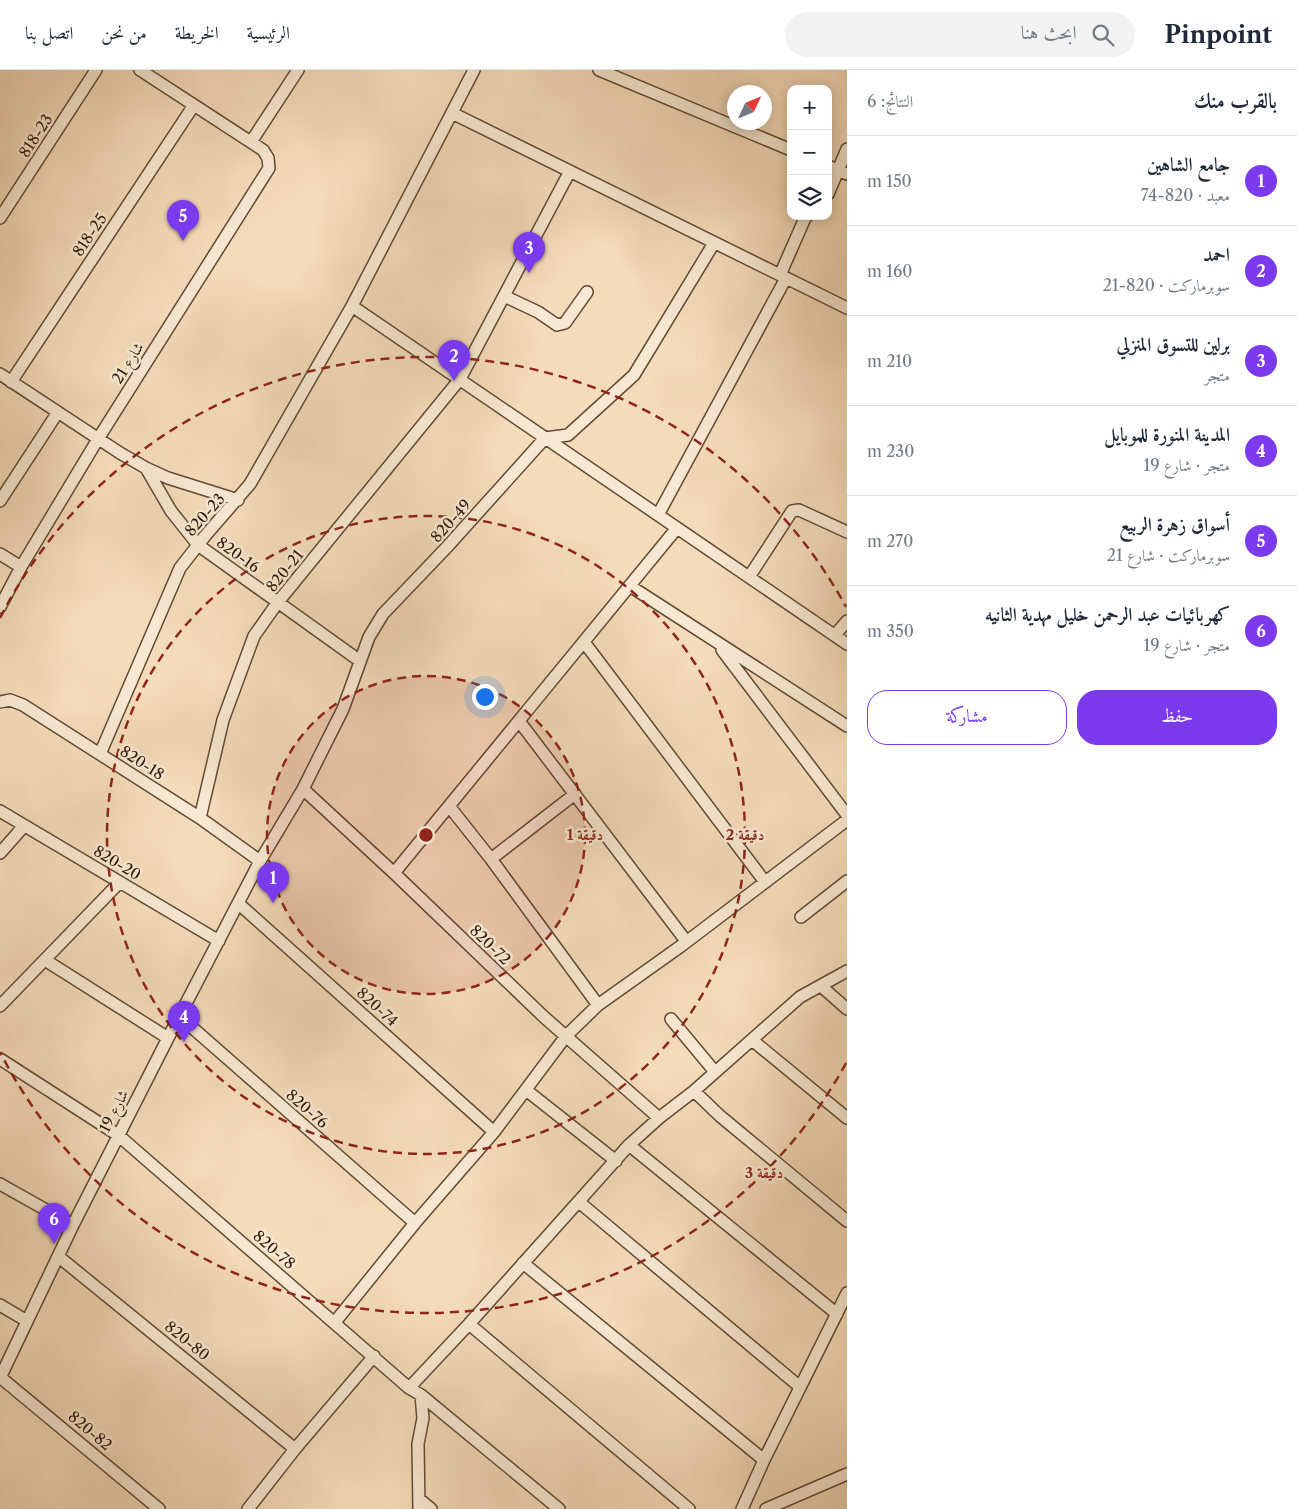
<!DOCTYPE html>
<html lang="ar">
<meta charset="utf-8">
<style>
body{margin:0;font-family:"Libre Caslon Text",Amiri,serif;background:#f2f2f3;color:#1f2937;direction:rtl}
.controls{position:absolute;right:15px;top:15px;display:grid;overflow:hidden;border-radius:10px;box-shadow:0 2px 12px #0003}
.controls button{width:45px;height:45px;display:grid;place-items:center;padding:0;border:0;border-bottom:1px solid #e0e1e3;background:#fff;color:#1f2937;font:25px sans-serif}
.compass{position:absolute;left:727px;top:15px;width:45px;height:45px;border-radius:50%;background:#fff;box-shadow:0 2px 12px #0003;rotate:46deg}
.you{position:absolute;left:484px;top:626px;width:18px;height:18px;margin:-12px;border:4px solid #fff;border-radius:50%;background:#1a73e8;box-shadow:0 0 0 8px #1a73e833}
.badge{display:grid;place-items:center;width:32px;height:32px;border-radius:50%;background:#7c3aed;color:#fff;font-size:16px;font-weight:700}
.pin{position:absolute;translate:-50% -41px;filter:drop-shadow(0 1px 2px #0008)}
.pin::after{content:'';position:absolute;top:26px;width:18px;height:15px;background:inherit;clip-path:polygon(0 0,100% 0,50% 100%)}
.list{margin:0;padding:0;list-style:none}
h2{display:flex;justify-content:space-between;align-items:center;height:65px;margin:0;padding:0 20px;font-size:21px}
h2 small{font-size:16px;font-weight:400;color:#747a83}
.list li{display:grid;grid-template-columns:32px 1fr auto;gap:15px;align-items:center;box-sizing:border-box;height:90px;padding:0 20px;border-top:1px solid #e0e1e3}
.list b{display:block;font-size:19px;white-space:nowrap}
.list p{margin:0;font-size:16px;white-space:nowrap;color:#747a83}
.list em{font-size:16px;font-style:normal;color:#747a83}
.actions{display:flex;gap:10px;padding:15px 20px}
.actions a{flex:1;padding:11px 0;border:1px solid #7c3aed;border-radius:20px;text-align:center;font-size:18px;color:#7c3aed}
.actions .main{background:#7c3aed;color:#fff}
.icon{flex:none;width:28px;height:28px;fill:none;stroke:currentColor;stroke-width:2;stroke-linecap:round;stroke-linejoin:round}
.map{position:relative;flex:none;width:847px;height:1439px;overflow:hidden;direction:ltr}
header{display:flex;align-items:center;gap:30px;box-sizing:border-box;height:70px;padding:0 25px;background:#fff;border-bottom:1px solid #e0e1e3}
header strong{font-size:24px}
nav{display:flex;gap:28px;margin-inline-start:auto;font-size:18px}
.search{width:350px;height:45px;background:#f2f2f3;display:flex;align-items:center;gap:12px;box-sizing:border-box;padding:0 18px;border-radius:28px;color:#747a83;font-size:19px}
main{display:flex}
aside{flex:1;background:#fff}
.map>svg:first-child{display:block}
</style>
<header>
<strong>Pinpoint</strong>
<div class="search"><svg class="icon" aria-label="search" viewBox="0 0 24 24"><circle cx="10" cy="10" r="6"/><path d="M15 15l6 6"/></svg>ابحث هنا</div>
<nav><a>الرئيسية</a><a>الخريطة</a><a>من نحن</a><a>اتصل بنا</a></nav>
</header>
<main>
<aside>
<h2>بالقرب منك<small>النتائج: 6</small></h2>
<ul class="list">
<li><span class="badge">1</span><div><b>جامع الشاهين</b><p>معبد · 820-74</p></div><em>150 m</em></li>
<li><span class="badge">2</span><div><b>احمد</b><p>سوبرماركت · 820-21</p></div><em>160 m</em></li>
<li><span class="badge">3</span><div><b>برلين للتسوق المنزلي</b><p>متجر</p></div><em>210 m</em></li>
<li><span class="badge">4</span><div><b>المدينة المنورة للموبايل</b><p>متجر · شارع 19</p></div><em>230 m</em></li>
<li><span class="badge">5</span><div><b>أسواق زهرة الربيع</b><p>سوبرماركت · شارع 21</p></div><em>270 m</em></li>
<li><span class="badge">6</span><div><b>كهربائيات عبد الرحمن خليل مهدية الثانيه</b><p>متجر · شارع 19</p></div><em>350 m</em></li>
</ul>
<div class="actions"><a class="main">حفظ</a><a>مشاركة</a></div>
</aside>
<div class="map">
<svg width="847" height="1439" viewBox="0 0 847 1439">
<rect width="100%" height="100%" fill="#f4dbb9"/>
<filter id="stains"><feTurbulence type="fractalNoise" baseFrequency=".004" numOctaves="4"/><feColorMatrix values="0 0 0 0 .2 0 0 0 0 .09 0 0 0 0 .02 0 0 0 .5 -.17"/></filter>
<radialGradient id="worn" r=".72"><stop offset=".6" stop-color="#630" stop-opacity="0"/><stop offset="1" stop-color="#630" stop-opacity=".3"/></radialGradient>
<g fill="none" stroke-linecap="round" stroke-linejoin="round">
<g stroke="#614a34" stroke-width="14">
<path id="minor" d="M599,0L791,80
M452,43L847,238
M251,72L298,0
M828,96L847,104
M828,124L847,79
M0,148L96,0
M780,205L805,148L807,146
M504,226L538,242L557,255L565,253L587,222
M352,236L847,574
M0,304L120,383L146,398L168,408L238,430
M11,312L194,35
M146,398L171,441L198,475L360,591
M0,431L58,342
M658,445L786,208
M0,484L21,497
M749,507L792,441L799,440L847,462
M630,516L847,656
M0,537L21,497L98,369L269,98L268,88L263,80L140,0
M835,565L847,551
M584,572L765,812
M722,580L847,745
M0,632L10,630L23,635L200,748L260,791
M519,651L686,871
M100,684L180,498L205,466L250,414L352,236L474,0
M303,719L394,803L544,947L659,1048
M449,736L491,789L575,724
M0,741L219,871
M200,748L223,650L254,566L278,532L460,309L570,101
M0,783L24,756
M491,789L598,935
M394,803L677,458
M239,834L494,1062
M801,847L847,811
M45,890L168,968
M821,916L847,939
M0,936L120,812
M179,946L415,1153
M671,949L715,1002
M752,970L847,1048
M0,989L118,1065L409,1318L421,1325L559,1439
M526,1020L616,1091
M694,1021L800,927L847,901
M629,1075L837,1244
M0,1114L73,1155
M579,1132L800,1317
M59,1187L295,1379
M523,1193L764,1390
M0,1235L27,1251
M335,1252L415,1153L494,1062L566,966L598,935L681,876L847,750
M469,1254L689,1439
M0,1307L159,1439
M0,1308L73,1155L168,968L260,791L303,719L343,639L369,567L383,544L447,477L545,368L568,365L634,305L714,173
M409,1318L469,1254L629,1075L659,1048L694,1021L720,1046L847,1151
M419,1429L431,1439
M248,1439L295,1379L374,1286
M419,1439L418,1374L423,1348L421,1325
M742,1439L764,1390L847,1223
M766,1439L847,1404"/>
</g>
<use href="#minor" stroke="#f8e8d2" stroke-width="11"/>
</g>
<circle cx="426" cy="765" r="159" fill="#8f2418" fill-opacity=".12"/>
<g fill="none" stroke="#8f2418" stroke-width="2.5" stroke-dasharray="9 6">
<circle cx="426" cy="765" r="159"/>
<circle cx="426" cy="765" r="319"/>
<path d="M846 993A478 478 0 0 1 0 982M0 548A478 478 0 0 1 846 537"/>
</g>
<g text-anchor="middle" stroke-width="5" stroke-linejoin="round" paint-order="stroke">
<g font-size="15" fill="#301908" stroke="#f8e8d2">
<text transform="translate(36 66) rotate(-57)" y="5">818-23</text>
<text transform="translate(90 165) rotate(-56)" y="5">818-25</text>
<text transform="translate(128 293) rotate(-58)" y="5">شارع 21</text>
<text transform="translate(205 445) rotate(-48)" y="5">820-23</text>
<text transform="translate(451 451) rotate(-48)" y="5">820-49</text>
<text transform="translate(238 485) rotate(36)" y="5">820-16</text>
<text transform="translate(285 501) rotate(-51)" y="5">820-21</text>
<text transform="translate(142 693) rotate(33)" y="5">820-18</text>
<text transform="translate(117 793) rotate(31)" y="5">820-20</text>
<text transform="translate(490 875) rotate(44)" y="5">820-72</text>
<text transform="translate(377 937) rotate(42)" y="5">820-74</text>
<text transform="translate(307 1039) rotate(41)" y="5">820-76</text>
<text transform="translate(114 1041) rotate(-63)" y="5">شارع 19</text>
<text transform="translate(274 1180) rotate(41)" y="5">820-78</text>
<text transform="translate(187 1271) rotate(39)" y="5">820-80</text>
<text transform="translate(90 1361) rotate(40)" y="5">820-82</text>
</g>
</g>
<circle cx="426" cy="765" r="8" fill="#8f2418" stroke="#f8e8d2" stroke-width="2.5"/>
<g font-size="15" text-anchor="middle" font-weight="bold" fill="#8f2418" stroke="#f8e8d2" stroke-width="5" stroke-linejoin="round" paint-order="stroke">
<text x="585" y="770">1 دقيقة</text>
<text x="745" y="770">2 دقيقة</text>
<text x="764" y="1108">3 دقيقة</text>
</g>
<rect width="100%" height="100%" filter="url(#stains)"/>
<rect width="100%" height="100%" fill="url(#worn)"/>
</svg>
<div class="controls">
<button>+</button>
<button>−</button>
<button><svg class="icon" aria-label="layers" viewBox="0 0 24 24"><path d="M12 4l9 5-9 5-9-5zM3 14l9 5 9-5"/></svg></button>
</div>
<svg class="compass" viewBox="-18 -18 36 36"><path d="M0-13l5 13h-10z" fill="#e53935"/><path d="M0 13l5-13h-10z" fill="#747a83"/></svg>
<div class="you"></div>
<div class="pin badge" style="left:273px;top:833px">1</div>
<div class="pin badge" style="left:454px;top:311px">2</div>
<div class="pin badge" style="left:529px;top:203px">3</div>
<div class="pin badge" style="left:184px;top:972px">4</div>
<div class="pin badge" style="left:183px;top:171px">5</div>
<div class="pin badge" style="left:54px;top:1174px">6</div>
</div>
</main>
